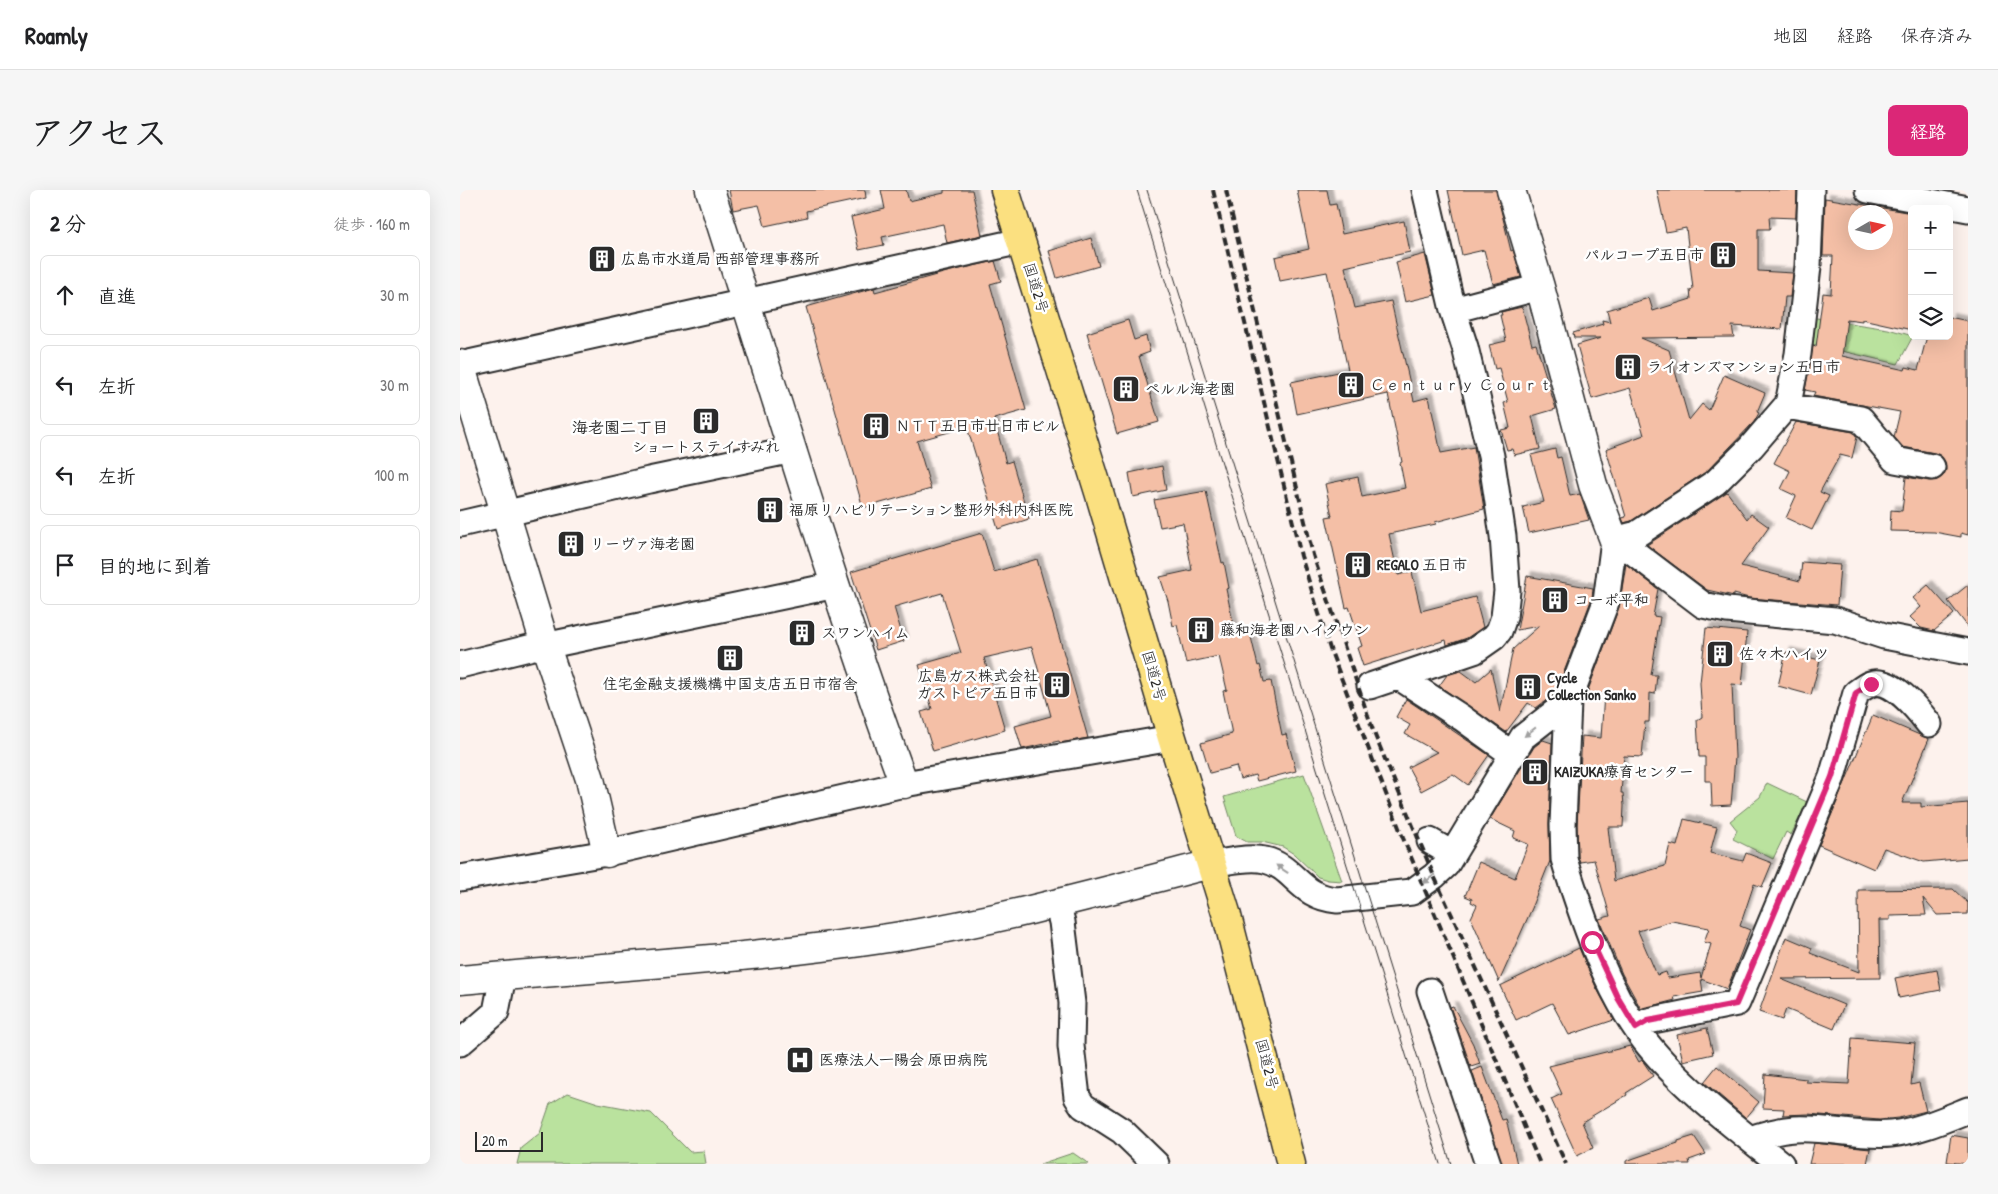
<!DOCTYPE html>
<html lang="ja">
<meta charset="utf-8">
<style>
body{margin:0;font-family:"Patrick Hand","Klee One",sans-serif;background:#f6f6f6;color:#202124}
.controls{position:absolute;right:15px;top:15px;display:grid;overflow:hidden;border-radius:8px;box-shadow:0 5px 20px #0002}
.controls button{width:45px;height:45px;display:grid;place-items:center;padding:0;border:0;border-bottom:1px solid #e0e0e0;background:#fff;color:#202124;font:25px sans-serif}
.compass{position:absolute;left:1388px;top:15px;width:45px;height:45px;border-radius:50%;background:#fff;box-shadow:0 5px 20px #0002;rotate:81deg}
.scale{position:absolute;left:15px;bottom:12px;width:68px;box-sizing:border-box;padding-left:5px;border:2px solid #2b2b2b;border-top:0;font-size:14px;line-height:18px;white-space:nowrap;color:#2b2b2b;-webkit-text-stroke:4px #fff;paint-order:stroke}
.stop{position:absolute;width:15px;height:15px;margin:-11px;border:4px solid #db2777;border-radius:50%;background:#fff}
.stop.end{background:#db2777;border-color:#fff;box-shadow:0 1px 5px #0008}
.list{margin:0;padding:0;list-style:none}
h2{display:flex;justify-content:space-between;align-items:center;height:65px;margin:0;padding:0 20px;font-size:21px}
h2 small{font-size:16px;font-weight:400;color:#757577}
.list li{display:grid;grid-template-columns:32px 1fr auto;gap:15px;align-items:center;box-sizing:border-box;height:80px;margin:0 10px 10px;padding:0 10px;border:1px solid #e0e0e0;border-radius:8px}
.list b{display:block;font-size:19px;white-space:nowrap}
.list em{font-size:16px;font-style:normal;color:#757577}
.icon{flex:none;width:28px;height:28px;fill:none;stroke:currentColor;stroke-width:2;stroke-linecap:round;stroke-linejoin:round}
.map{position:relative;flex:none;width:1508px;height:974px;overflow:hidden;border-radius:8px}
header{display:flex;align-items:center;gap:30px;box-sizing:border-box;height:70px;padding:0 25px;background:#fff;border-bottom:1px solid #e0e0e0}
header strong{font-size:24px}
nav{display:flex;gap:28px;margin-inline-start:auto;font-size:18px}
.intro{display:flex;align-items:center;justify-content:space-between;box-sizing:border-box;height:120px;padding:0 30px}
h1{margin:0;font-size:35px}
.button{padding:12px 22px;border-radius:8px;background:#db2777;color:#fff;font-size:18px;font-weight:700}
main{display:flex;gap:30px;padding:0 30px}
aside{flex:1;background:#fff;border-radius:8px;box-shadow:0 5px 20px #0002}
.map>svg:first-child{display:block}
</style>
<header>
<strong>Roamly</strong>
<nav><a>地図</a><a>経路</a><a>保存済み</a></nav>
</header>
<div class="intro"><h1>アクセス</h1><a class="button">経路</a></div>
<main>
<aside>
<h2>2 分<small>徒歩 · 160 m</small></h2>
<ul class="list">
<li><svg class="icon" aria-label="ahead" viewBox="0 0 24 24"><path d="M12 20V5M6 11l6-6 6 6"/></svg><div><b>直進</b></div><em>30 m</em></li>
<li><svg class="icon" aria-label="left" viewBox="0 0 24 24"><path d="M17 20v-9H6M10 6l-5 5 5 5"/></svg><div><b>左折</b></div><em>30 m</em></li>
<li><svg class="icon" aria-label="left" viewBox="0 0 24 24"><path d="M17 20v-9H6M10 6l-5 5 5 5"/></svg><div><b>左折</b></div><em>100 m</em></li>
<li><svg class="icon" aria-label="arrive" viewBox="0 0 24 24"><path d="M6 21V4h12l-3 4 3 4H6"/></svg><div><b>目的地に到着</b></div></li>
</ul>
</aside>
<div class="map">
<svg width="1508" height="974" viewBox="0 0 1508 974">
<defs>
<filter id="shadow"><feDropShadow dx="4.5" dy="-4.5" stdDeviation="1" flood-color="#0004"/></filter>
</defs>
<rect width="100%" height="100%" fill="#fdf2ed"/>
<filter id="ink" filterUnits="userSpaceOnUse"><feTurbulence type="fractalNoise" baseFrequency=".02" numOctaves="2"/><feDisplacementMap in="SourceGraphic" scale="10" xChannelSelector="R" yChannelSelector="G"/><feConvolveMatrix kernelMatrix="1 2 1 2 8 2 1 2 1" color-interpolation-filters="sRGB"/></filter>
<g filter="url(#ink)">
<path fill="#bae29e" stroke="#728664" d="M1350,127L1428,139L1453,146L1438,174L1347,153Z
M844,584L882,691L868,690L858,687L834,664L823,657L802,652H787L776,646L764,607Z
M1307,593L1347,612L1331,645L1326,642L1313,669L1273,649L1277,640L1270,631L1300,607Z
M108,903L138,913L191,923L230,962L244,961L246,974H57L61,958L80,943L90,914Z
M613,963L629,974H580Z"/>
<path fill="#f4bfa6" stroke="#2b2b2b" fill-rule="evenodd" filter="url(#shadow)" d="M269,0H405L406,8L346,21L347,27L305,36L299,15L273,20Z
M421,0H446L449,11L484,3V0H512L522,45L487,53L483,34L422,47L424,55L399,60L391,27L425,19Z
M837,0H867L870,15L876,14L882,44L944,31L950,62L885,77L895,118L931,111L954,211L969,207L981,263L1014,257L1024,319L975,332L976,334L929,344L938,385L952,382L961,421L1015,407L1023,437L1007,448L987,455L986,450L903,476L897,458L902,456L889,417L886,418L866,327L872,326L865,294L898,287L902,307L945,298L940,273L942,272L928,204L837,224L831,192L888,180L867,82L820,91L815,67L849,59Z
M988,0H1036L1051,61L1053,60L1061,87L1033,94L1024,60L1002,65Z
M1197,0H1337L1336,28L1309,27L1310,39H1298V81L1333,83L1330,107H1325L1322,139L1272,136L1274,147L1181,148L1209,160L1229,230L1242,214L1249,220L1264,185L1305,203L1297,222L1299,223L1294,232L1247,281L1171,331L1164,333L1162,328L1166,327L1146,259L1184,245L1170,198L1132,209L1117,155L1141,148H1114L1113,143L1143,134L1142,130L1150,132L1147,120L1189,108L1193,121L1231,109L1230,100L1233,99L1226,38L1206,42Z
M1365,8L1452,23V140L1402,129V131L1387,129L1382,166L1445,180L1446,177L1458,180L1467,146H1489V127L1508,131V345L1501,343V347L1474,342L1430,341L1431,320L1442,321L1446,287L1469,291L1477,290L1483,286L1486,280L1485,272L1481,266L1475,263L1443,257L1434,247L1440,222L1353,206L1355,202L1345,200L1353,156L1356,157L1363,103L1371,104L1373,66H1363ZM1396,22H1426V52H1396Z
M631,48L639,76L597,88L589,61Z
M965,64L975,105L945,112L936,72Z
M535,71L541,91L530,94L566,220L534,229L546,273L552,271L569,329L538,339L507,237L457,251L471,299L403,318L346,117L407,100L414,98L415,102L487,82Z
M1062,117L1072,155L1076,154L1096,219L1072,226L1080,259L1054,265L1052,259L1047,260L1041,240L1050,238L1044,213L1048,212L1039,178L1035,179L1029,155L1046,151L1040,125H1042L1041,122Z
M668,130L674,150L686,146L690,162L679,166L699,232L657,244L627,143Z
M1336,232L1393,242L1397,247L1392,268L1380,265L1360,302L1369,306L1352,340L1326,328L1336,306L1321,299L1330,281L1314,273Z
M1095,259L1097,268L1101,267L1110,306L1120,304L1129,330L1069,343L1063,317L1084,312L1071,265Z
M702,276L706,300L673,307L669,283Z
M746,301L762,373L764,372L769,398L766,399L776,446L790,443L798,476L800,475L804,492L811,491L822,545L826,544L836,581L797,591L795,585L780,589L776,576L750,583L741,553L772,544L763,501L767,500L759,466L726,473L717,435L713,436L708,411L700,387L732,380L723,333L700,337L694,310Z
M1267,302L1287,329L1291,324L1309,337L1281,376L1340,391L1342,372L1380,375L1377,415L1289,408L1274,404V406L1247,400L1187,355Z
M522,343L534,382L577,369L628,548L600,553L599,551L562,559L555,536L591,526L572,457L524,468L545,540L473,561L461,522L472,519L459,475L501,463L482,403L434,417L444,451L416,460L391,382Z
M1166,374L1198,399L1193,426L1200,427L1191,485H1197L1195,504L1190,503L1189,532H1185L1182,567L1164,566L1161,603H1163L1164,616L1163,637H1148L1154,691L1205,676L1210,654L1217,656L1224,629L1257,637L1250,663L1283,671L1286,663L1312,673L1302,697L1294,694L1280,736L1290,740L1267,799L1241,789L1243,802L1214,807L1215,810L1181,819L1162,784L1139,729L1150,726L1134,670L1120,672L1118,667L1117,635L1122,546L1141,548L1144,504L1127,503L1159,417ZM1212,731L1249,738L1244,752L1251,754L1241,788L1240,783L1208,788L1206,782L1197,785L1178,741Z
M1067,386L1133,398L1132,408L1096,503L1076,518L1068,513L1046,542L979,496L987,485L1001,481L1016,492L1031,479L1040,522L1053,459L1079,436L1057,440Z
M1468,395L1494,424L1474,441L1461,438L1450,427L1461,417L1453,408Z
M1508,395V437L1488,411Z
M1246,438L1287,442L1282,495L1272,494L1275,567L1271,615L1252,616L1251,591H1245V567H1239L1237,530L1242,527L1240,493Z
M1326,462L1360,470L1351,505L1318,496Z
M946,509L1029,565L1008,595L993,584L961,601L948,577L977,562L945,544L950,535L936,527Z
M1413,525L1469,549L1442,613H1461V617L1508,613V668L1464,672L1424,658L1414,679L1359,655Z
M1083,550L1092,553L1089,634L1090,671L1072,716H1073L1039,792L1011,728L1017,715L1011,712L1012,709L1005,706L1019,672L1055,688L1068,654L1053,648L1055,641L1030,629L1074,557Z
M1493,699L1508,713V724L1477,725L1463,708L1466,725L1430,726V730H1419L1420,788L1321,789L1384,815L1374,839L1326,819L1322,830L1299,822L1326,747L1352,758L1350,763L1399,782L1398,700Z
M1119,758L1136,797L1154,830L1109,845L1092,813L1056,830L1040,796Z
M1477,780L1481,800L1439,808L1435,788Z
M993,816L1013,854L1020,874L1011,877L990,817Z
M1247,838L1253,864L1223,871L1217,845Z
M1392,848L1455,853L1451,895L1459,893L1466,921L1438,928L1419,930L1348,924L1323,925L1324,919L1303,918L1305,884L1346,889V892L1389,894Z
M1170,856L1179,872L1182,870L1193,886L1166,903L1167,905L1122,932L1133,958L1117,966L1091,909L1102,904L1089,876Z
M1257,876L1299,912L1286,928L1244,892Z
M1022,877L1042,930L1046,929L1057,974H1042L1012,881Z
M1491,945L1508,948V974L1487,972Z
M1234,946L1246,964L1229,970L1230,974H1166V971L1218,953V951Z
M1354,953L1410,959L1407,974H1349Z"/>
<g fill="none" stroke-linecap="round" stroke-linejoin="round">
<g stroke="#2b2b2b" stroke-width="29">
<path id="minor" d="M1408,0L1508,19
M993,120L1080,97
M0,175L561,51
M1326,216L1401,229L1435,270L1472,277
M0,334L189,290L333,260
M1154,350L1146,412L1108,512L1103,635L1104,669L1107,679C1126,738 1147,801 1185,851C1221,897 1276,938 1321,974
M1154,350L1177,344L1256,292L1291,257L1328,214L1338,164L1348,76L1351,0
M1154,350L1168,358L1243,415L1267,420L1375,430L1424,446L1508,462
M0,475L85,454H94L376,395
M939,487L1002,528L1053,565
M910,496L1014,461L1034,447L1039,441L1044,427L1047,401L1043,346L1031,266L1005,157L993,120L965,0
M970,651L992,664
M751,674C768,672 788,666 805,670C835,677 839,707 877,710L952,702L974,686L986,675L1063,547L1108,512
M0,688L147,663L444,594L712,548
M597,713L602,732L612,813L611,856L617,907L623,916L662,941L696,974
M970,801L1028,974
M1176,838L1188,831L1277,813L1372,587L1396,503C1400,500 1405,496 1410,494C1431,486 1458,520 1469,534
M0,853L36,822L43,786
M1290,949C1305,944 1319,940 1335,939C1367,937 1399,947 1431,944C1458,941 1483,930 1508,920"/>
</g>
<g stroke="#2b2b2b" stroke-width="31">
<path id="tertiary" d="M250,0C314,198 372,398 444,594
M1051,0L1080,97L1133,295L1154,350
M0,174L85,454L130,589L147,663
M0,790C151,776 303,769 453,744C554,727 652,699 751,674"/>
</g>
<g stroke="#2b2b2b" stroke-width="31">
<path id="trunk" d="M545,0L639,302L712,548L767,726L831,974"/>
</g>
<use href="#minor" stroke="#fff" stroke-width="25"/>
<use href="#tertiary" stroke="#fff" stroke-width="28"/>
<use href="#trunk" stroke="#fbe080" stroke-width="28"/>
<path stroke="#2b2b2b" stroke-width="1" d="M677,0L980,974
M687,0L991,974"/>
<path stroke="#2b2b2b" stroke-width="4" stroke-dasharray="8 4" stroke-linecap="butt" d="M753,0L841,366L870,459L943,648L1080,974
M766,0L853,365L914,543L974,686L1106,974"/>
</g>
<defs><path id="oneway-solid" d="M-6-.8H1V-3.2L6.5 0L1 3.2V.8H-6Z" transform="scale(1.25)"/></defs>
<g fill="#a0a0a0">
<use href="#oneway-solid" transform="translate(1070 542) rotate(142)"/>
<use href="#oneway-solid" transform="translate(822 679) rotate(-146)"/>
<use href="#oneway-solid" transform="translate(969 689) rotate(142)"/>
</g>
</g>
<g fill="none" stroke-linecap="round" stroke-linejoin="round" filter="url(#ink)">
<path stroke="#db2777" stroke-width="6" d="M1132,752L1158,808L1176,838L1188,831L1276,814L1372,587L1396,503L1411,494"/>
</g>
<defs>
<g id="building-square" transform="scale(1.4375)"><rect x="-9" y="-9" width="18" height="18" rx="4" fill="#2b2b2b" stroke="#fff"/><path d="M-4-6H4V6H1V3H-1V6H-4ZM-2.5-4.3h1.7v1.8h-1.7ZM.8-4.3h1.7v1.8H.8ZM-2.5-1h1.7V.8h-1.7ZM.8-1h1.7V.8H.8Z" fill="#fff"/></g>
<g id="hospital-square" transform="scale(1.4375)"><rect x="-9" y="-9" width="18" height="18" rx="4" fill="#2b2b2b" stroke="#fff"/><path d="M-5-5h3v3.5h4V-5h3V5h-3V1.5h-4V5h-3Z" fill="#fff"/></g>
</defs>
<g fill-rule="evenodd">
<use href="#building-square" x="1263" y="65"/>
<use href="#building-square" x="142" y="69"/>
<use href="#building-square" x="1168" y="177"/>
<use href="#building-square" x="891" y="195"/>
<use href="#building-square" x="666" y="199"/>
<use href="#building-square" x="246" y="231"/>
<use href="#building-square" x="416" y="236"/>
<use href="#building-square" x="310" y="320"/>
<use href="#building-square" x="111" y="354"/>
<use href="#building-square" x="898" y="375"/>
<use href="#building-square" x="1095" y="410"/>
<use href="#building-square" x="741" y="440"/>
<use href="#building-square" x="342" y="443"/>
<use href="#building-square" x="1260" y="464"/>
<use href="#building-square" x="270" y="468"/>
<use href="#building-square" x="597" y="495"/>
<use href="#building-square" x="1068" y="497"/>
<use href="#building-square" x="1075" y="582"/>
<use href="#hospital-square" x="340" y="870"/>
</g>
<g text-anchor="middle" stroke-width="5" stroke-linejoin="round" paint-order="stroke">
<g font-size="15" font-weight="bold" fill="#2b2b2b" stroke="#fff" text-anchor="start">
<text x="1244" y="70" text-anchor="end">パルコープ五日市</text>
<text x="161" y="74">広島市水道局 西部管理事務所</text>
<text x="1187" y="182">ライオンズマンション五日市</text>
<text x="910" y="200">Ｃｅｎｔｕｒｙ Ｃｏｕｒｔ</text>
<text x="685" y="204">ペルル海老園</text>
<text x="435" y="241">ＮＴＴ五日市廿日市ビル</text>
<text x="246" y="262" text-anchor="middle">ショートステイすみれ</text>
<text x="329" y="325">福原リハビリテーション整形外科内科医院</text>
<text x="130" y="359">リーヴァ海老園</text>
<text x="917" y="380">REGALO 五日市</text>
<text x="1114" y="415">コーポ平和</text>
<text x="760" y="445">藤和海老園ハイタウン</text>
<text x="361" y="448">スワンハイム</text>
<text x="1279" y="469">佐々木ハイツ</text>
<text x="578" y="491" text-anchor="end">広島ガス株式会社<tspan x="578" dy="17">ガストピア五日市</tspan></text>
<text x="1087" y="493">Cycle<tspan x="1087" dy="17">Collection Sanko</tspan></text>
<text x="270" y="499" text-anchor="middle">住宅金融支援機構中国支店五日市宿舎</text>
<text x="1094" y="587">KAIZUKA療育センター</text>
<text x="359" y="875">医療法人一陽会 原田病院</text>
</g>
<g font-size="15" fill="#2b2b2b" stroke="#fff">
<text transform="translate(576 98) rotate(73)" y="5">国道2号</text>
<text transform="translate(694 486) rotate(74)" y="5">国道2号</text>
<text transform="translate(807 874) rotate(75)" y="5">国道2号</text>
</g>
<g font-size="16" font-weight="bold" fill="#2b2b2b" stroke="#fff">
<text x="160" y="243">海老園二丁目</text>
</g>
</g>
</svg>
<div class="controls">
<button>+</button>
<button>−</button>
<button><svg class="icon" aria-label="layers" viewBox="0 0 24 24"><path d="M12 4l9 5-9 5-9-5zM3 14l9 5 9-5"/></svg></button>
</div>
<svg class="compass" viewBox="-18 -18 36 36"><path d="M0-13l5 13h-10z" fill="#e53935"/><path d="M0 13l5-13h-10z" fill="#757577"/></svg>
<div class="scale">20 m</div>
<div class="stop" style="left:1132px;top:752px"></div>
<div class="stop end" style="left:1411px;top:494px"></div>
</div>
</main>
